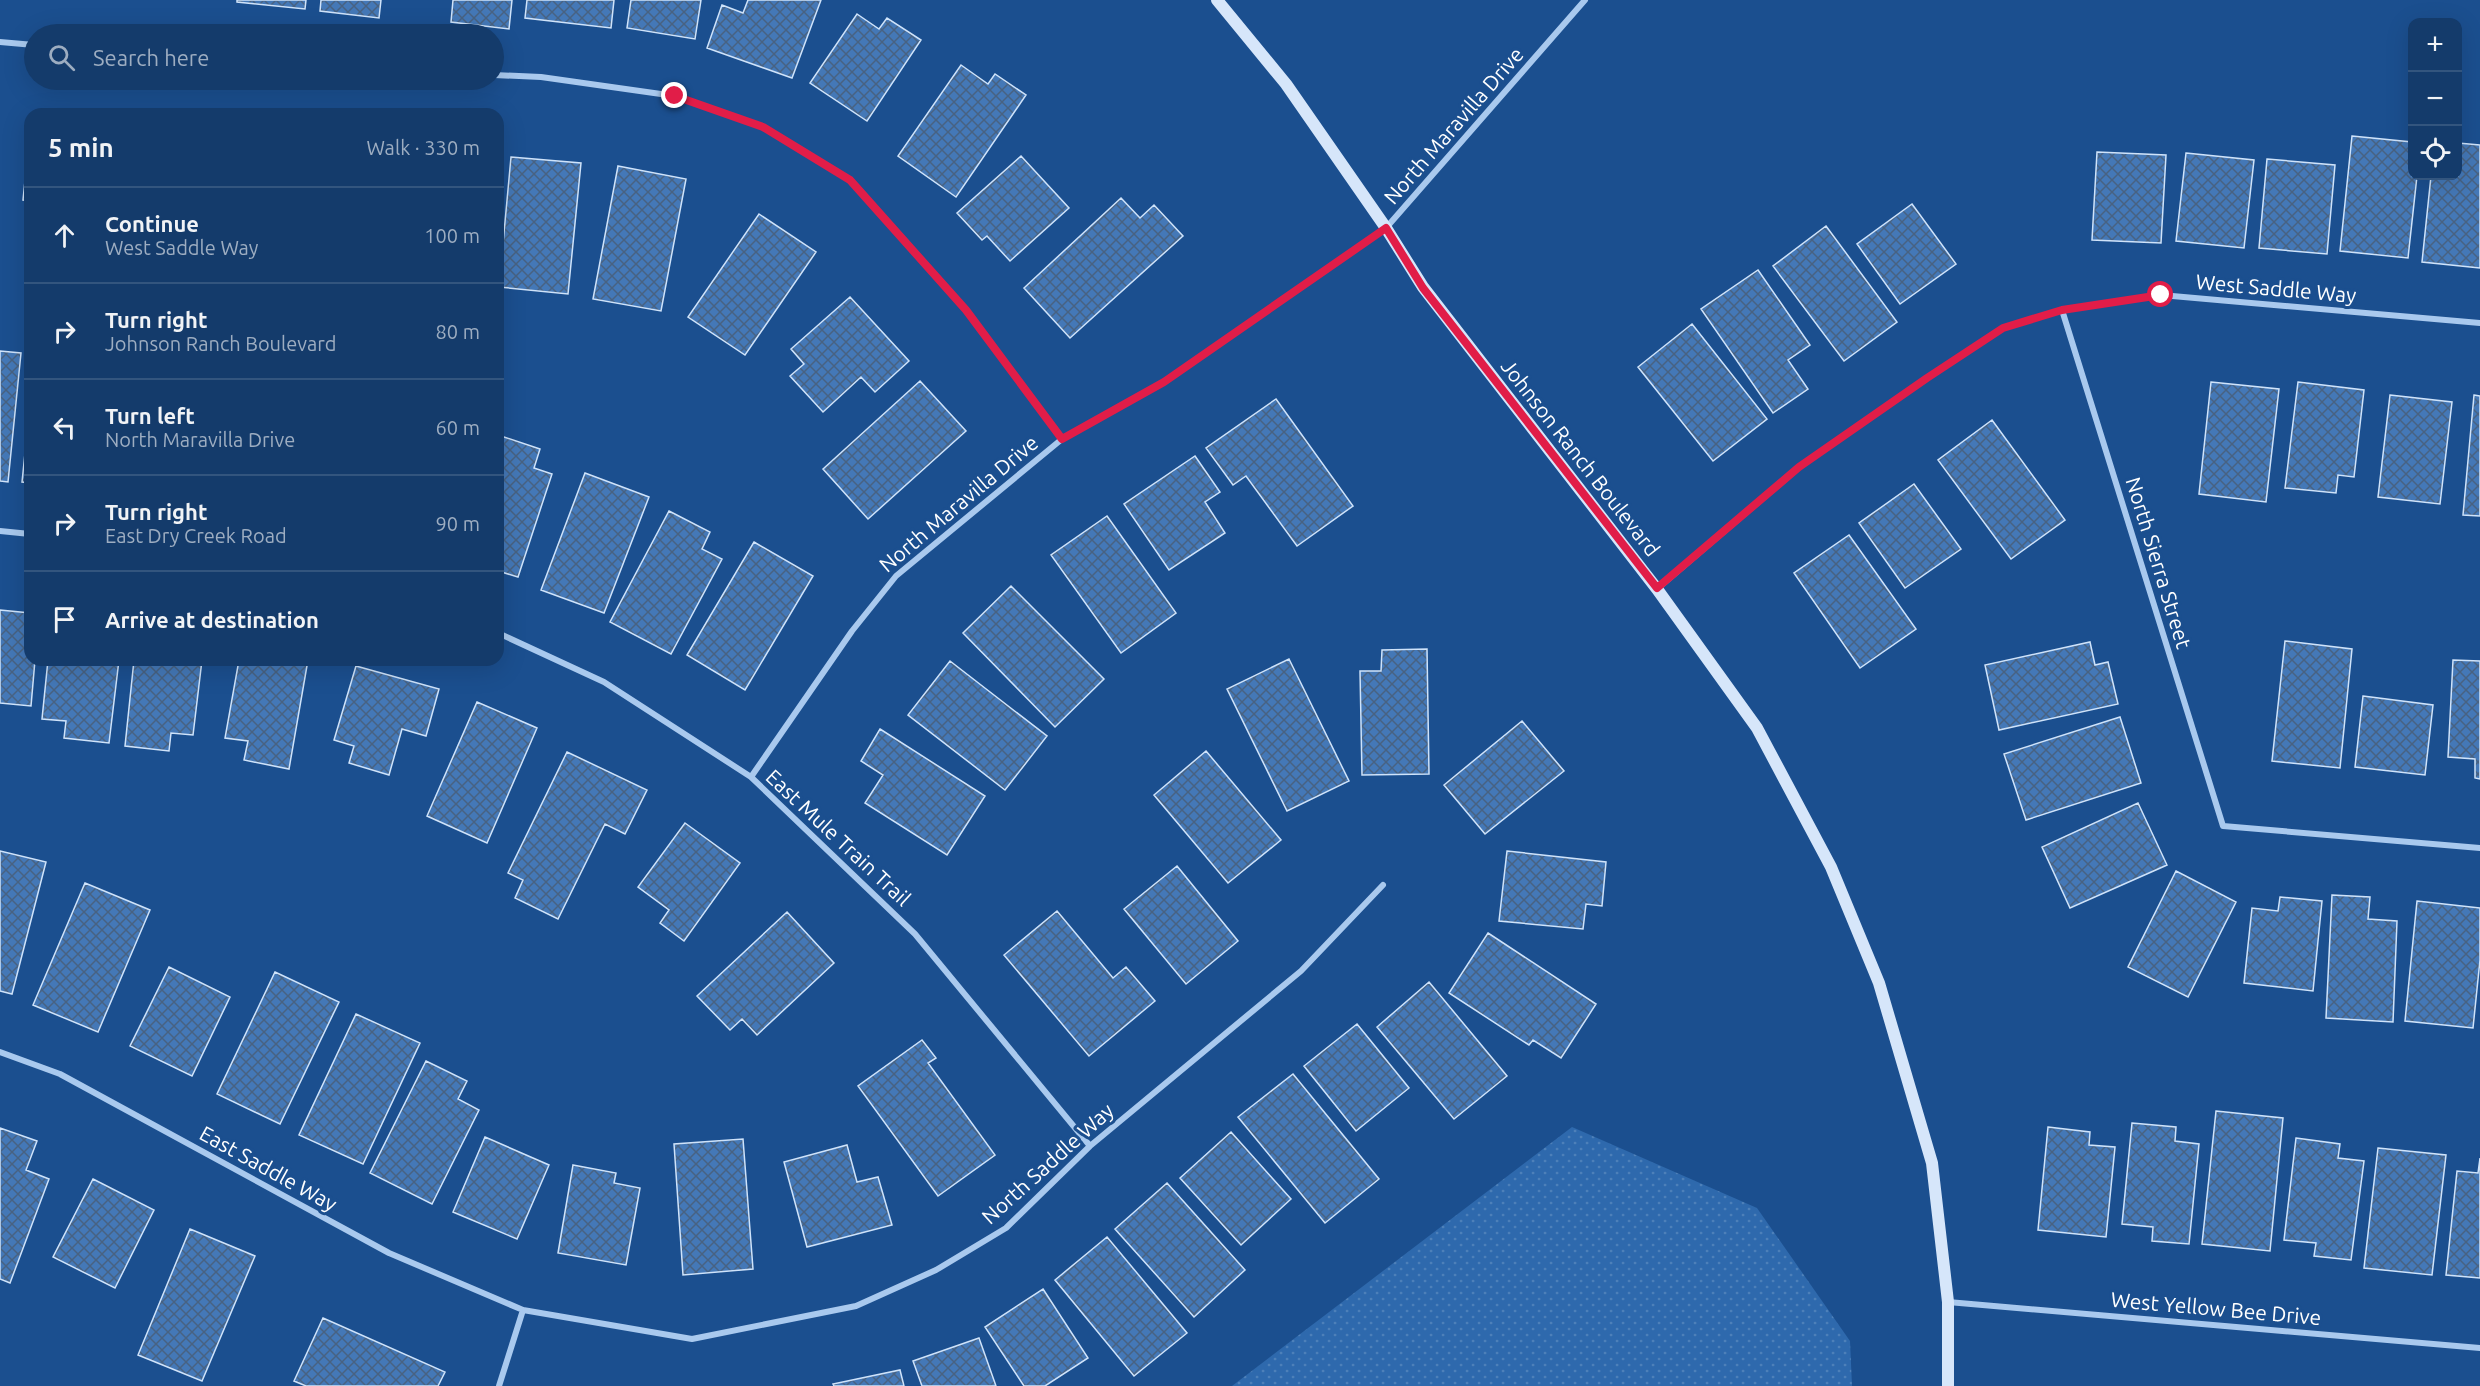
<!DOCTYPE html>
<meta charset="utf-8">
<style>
body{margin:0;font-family:Ubuntu,sans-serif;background:#1d4271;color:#f1f3f6}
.controls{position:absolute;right:18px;top:18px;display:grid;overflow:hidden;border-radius:12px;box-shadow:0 6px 24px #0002}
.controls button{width:54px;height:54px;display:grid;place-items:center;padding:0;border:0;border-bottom:2px solid #33557e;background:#143b6b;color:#f1f3f6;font:30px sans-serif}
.stop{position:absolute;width:18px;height:18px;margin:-14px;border:4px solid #e11d48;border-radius:50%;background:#fff}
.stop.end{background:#e11d48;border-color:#fff;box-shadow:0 2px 6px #0008}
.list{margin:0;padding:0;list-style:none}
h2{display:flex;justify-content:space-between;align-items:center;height:78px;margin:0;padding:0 24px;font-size:26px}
h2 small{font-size:20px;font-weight:400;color:#9dadc1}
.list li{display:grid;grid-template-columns:39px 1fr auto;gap:18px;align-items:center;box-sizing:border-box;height:96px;padding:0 24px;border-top:2px solid #33557e}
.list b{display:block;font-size:22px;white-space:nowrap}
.list p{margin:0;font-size:20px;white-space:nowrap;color:#9dadc1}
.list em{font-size:20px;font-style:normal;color:#9dadc1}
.icon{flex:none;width:33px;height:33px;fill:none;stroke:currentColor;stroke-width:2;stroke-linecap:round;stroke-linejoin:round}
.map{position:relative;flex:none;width:2480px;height:1386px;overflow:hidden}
.search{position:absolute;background:#143b6b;box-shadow:0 6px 24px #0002;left:24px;top:24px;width:480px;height:66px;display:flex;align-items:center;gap:15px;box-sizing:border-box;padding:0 21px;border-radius:33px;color:#9dadc1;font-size:22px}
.panel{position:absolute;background:#143b6b;box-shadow:0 6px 24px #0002;left:24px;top:108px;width:480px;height:558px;border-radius:18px}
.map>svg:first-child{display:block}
</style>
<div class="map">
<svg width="2480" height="1386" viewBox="0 0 2480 1386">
<defs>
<pattern id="grass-dots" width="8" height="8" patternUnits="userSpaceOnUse" patternTransform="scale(1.5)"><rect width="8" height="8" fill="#2e69ad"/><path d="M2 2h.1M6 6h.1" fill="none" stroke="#4d80b9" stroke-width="1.8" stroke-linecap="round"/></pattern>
<pattern id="building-cross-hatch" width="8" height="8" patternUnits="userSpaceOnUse" patternTransform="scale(1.5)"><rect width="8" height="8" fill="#4478b7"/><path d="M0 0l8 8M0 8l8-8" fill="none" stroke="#486282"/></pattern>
</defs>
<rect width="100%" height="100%" fill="#1b4f8f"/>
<path fill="url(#grass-dots)" d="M1572,1127L1757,1208L1850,1341L1852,1386H1232Z"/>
<path fill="url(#building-cross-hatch)" stroke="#cfe3fa" stroke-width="1.5" d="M237,0H306L305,9L237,2Z
M321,0H381L379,18L320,11Z
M453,0H512L509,29L451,22Z
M527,0H614L611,28L525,18Z
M631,0H701L695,39L627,28Z
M748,0H821L792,78L707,48L722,5L743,13Z
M857,14L879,29L887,18L921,40L867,121L810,83Z
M961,65L988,84L995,74L1026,95L956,197L898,156Z
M30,132V201L23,200Z
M2352,136L2412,142V176H2417L2408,258L2340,251Z
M2458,143L2480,145V268L2422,262L2431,176H2458Z
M2097,152L2166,155L2161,243L2092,240Z
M2186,153L2254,160L2244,248L2176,241Z
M1021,156L1069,208L1010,261L987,236L982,240L957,213Z
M511,157L581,163L568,294L499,287Z
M2267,159L2335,165L2327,254L2259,248Z
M618,166L686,179L661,311L593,299Z
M1121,198L1140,218L1154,205L1183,236L1070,338L1024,288Z
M1912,204L1956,264L1900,304L1857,244Z
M759,214L816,252L745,355L688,317Z
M1826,226L1897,322L1844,361L1773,266Z
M1758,270L1810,345L1788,360L1808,389L1773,413L1701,309Z
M850,297L909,361L875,392L861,377L823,412L790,376L804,364L791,349Z
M1692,324L1767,419L1713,461L1638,367Z
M0,351L21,353L8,482L0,481Z
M920,381L966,431L868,519L823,469Z
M2211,382L2279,389L2266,502L2199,494Z
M2298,382L2364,390L2354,477L2338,475L2336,493L2285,488Z
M2390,395L2452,402L2440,504L2378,497Z
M2474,395L2480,396V516L2463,515Z
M1276,399L1353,506L1297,546L1246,476L1233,485L1206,448Z
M30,405V483L22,482Z
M1992,420L2065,520L2011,559L1938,460Z
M498,435L540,449L534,468L552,474L518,577L498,571Z
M1195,456L1220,492L1205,502L1225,533L1169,570L1124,504Z
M585,473L649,497L604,613L541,590Z
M1914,484L1961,549L1905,588L1859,523Z
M669,511L710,532L702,549L722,559L671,654L610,622Z
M1107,516L1176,613L1121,653L1051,555Z
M1849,535L1916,629L1860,668L1794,573Z
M754,542L813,576L745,690L687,655Z
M1011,586L1104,679L1055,727L963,633Z
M0,610L30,613V660H35L31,706L0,703Z
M2285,641L2352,649L2340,768L2272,761Z
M2090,642L2095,665L2108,662L2118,704L1999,730L1985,665Z
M1427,649L1429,774L1362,775L1360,671H1381L1382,650Z
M1289,659L1349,781L1287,811L1227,689Z
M48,660H119L109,743L64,738L66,721L42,719Z
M134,660H202L193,735L171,733L169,751L125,746Z
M239,660H308L289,769L244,760L248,741L225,738Z
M2453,660L2480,661V779L2475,778V759L2448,757Z
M950,661L1047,736L1005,790L908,715Z
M356,666L439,689L426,736L402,729L389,775L349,763L354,746L334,740Z
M2363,696L2433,705L2425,775L2355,767Z
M477,702L537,728L487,843L427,816Z
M2120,717L2141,783L2026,820L2004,754Z
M1522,721L1564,771L1485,834L1444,785Z
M880,729L985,796L947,855L865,803L883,775L861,761Z
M1206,751L1281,840L1228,883L1154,795Z
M567,752L647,790L625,834L605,824L558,919L515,898L523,880L508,873Z
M2138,803L2167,865L2070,908L2042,847Z
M685,823L740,863L684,941L660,923L669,910L638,887Z
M0,851L46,862L12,994L0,991Z
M1507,851L1606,862L1602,906L1586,904L1583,929L1499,921Z
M1177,866L1238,941L1186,984L1124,909Z
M2176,871L2236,902L2188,997L2128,967Z
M85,883L150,910L98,1032L33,1005Z
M2332,895L2370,897L2368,919L2397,921L2393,1022L2326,1018Z
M2280,897L2322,901L2313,991L2244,983L2252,908L2278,911Z
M2417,901L2480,908V960L2473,1028L2405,1021Z
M1057,911L1113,978L1126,967L1155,1001L1089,1056L1004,955Z
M787,912L834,963L757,1035L742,1019L730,1030L697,996Z
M1488,933L1596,1004L1561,1058L1533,1040L1529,1045L1449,993Z
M169,967L230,997L192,1076L130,1046Z
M275,972L339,1002L280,1124L217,1094Z
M1429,982L1507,1076L1454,1119L1377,1027Z
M356,1014L420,1043L363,1164L299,1135Z
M1357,1024L1409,1088L1356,1131L1304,1066Z
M922,1040L936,1058L928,1063L995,1155L938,1196L858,1086Z
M426,1061L467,1081L458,1099L479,1110L432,1204L370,1173Z
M1293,1074L1379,1179L1325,1223L1238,1117Z
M2216,1111L2283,1118L2270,1251L2202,1244Z
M2132,1123L2176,1127L2175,1141L2199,1144L2189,1244L2152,1241L2153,1227L2122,1224Z
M2048,1127L2090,1132L2089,1145L2115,1147L2106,1237L2038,1230Z
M0,1128L37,1141L26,1170L49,1179L10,1283L0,1279Z
M1231,1132L1291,1199L1241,1245L1180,1178Z
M485,1137L549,1165L517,1239L453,1212Z
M2296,1138L2340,1144L2338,1158L2364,1161L2351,1260L2314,1256L2316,1243L2284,1240Z
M743,1139L753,1269L683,1275L674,1144Z
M847,1145L857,1182L878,1177L892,1225L807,1247L784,1162Z
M2378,1148L2446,1155L2432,1275L2364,1268Z
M2480,1158V1278L2446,1275L2457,1171L2478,1173Z
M573,1165L616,1173L614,1183L640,1188L626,1265L558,1253Z
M93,1179L154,1210L115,1288L53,1257Z
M1167,1183L1245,1270L1194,1317L1115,1229Z
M190,1229L255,1256L202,1381L138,1355Z
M1107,1237L1187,1333L1134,1376L1055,1280Z
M1043,1289L1088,1358L1045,1386H1024L985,1327Z
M323,1318L445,1372L438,1386H306L294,1381Z
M979,1338L996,1386H922L913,1361Z
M900,1370L904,1386H834L833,1384Z"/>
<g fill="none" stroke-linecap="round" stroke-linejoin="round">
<path stroke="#a9c9ee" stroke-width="6" d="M0,42L34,45
M494,75L541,77L675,96L763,127L850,180L966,310L1062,439
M2062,310L2223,826L2480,848
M0,531L30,534
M1657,589L1799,467L1927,378L2003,328L2062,310L2161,295L2480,323
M498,633L604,682L751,777L915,934L1090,1146
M751,777L852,631L896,576L1062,439L1164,382L1386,228L1585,0
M0,1052L60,1074L389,1253L523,1310L692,1339L856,1306L936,1270L1006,1228L1090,1146L1301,971L1383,885
M1948,1302L2480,1348
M499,1386L523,1310"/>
<path stroke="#d6e6fa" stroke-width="12" d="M1217,0L1286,84L1386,228L1423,287L1657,589L1757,728L1831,867L1879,983L1932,1163L1948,1302V1386"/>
</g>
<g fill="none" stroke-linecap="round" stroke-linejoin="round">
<path stroke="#e11d48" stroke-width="8" d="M675,96L763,127L850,180L966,310L1062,439L1164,382L1386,228L1423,288L1657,588L1799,467L1927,378L2003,328L2062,310L2161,295"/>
</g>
<g text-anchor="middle" stroke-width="6" stroke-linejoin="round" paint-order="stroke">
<g font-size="21" fill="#fff" stroke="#1b4f8f">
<text transform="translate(1454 126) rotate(-49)" y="7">North Maravilla Drive</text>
<text transform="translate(2276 289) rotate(5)" y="7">West Saddle Way</text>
<text transform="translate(1580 458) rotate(52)" y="7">Johnson Ranch Boulevard</text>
<text transform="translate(959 504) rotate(-40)" y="7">North Maravilla Drive</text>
<text transform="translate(2158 563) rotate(73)" y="7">North Sierra Street</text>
<text transform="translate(838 838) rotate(43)" y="7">East Mule Train Trail</text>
<text transform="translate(1048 1164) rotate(-42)" y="7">North Saddle Way</text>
<text transform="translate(268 1169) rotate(29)" y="7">East Saddle Way</text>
<text transform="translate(2216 1309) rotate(5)" y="7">West Yellow Bee Drive</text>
</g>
</g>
</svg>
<div class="controls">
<button>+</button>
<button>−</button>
<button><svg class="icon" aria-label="locate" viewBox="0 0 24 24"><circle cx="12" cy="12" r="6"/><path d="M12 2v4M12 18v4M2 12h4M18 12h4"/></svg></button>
</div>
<div class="stop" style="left:2161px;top:295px"></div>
<div class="stop end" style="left:675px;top:96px"></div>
<div class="search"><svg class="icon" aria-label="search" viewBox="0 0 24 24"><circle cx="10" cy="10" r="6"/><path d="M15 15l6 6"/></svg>Search here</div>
<section class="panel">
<h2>5 min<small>Walk · 330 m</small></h2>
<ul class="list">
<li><svg class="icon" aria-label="ahead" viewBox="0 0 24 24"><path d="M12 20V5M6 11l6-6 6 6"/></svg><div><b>Continue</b><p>West Saddle Way</p></div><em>100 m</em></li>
<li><svg class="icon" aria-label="right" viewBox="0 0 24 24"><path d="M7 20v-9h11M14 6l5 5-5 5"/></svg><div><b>Turn right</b><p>Johnson Ranch Boulevard</p></div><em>80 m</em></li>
<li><svg class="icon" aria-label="left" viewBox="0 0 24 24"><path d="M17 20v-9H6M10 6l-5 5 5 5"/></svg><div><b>Turn left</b><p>North Maravilla Drive</p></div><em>60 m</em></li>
<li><svg class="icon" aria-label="right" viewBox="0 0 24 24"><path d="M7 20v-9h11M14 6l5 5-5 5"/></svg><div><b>Turn right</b><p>East Dry Creek Road</p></div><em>90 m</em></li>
<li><svg class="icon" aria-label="arrive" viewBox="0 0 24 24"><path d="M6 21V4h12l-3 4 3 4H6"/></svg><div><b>Arrive at destination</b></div></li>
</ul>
</section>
</div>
